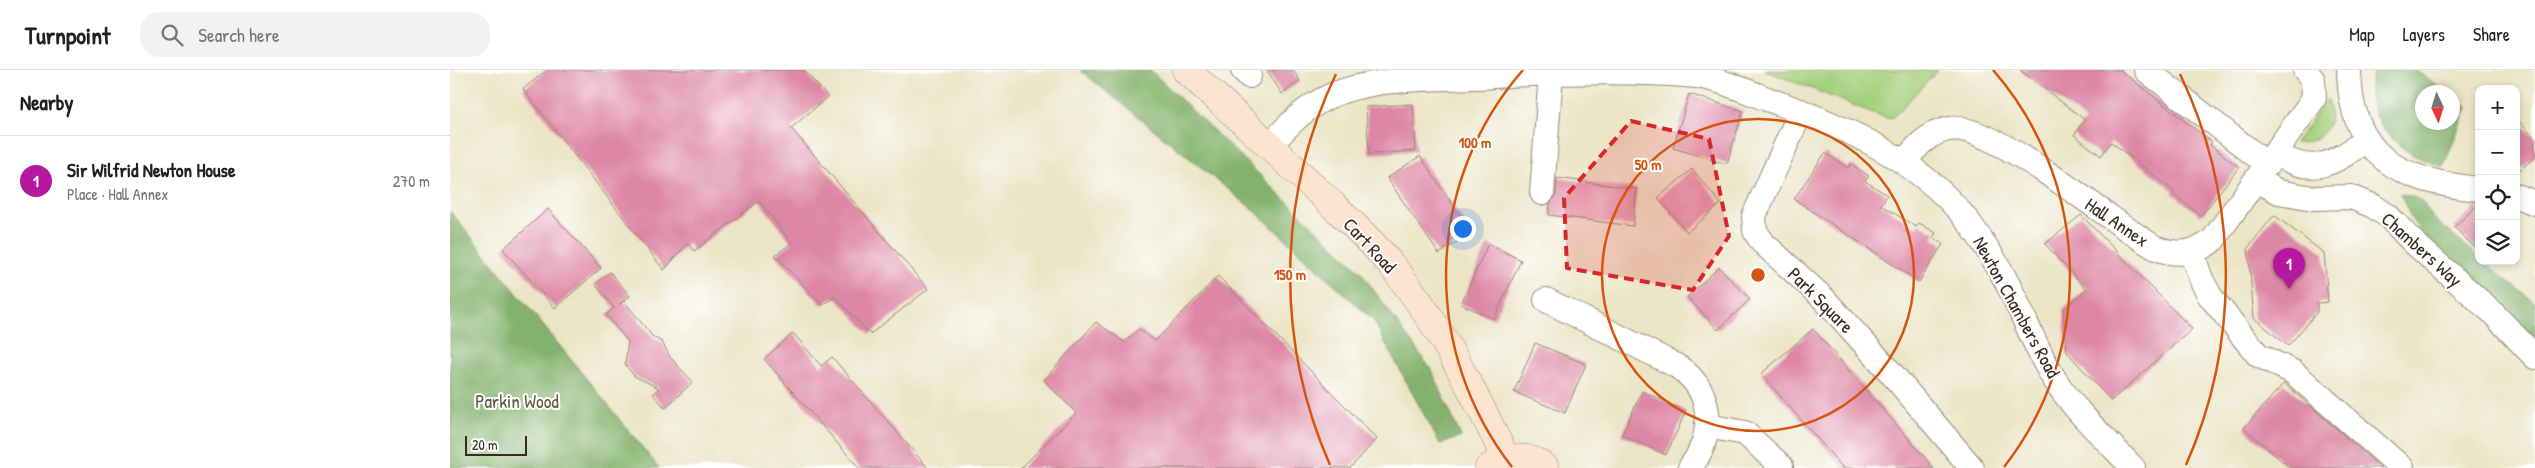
<!DOCTYPE html>
<meta charset="utf-8">
<style>
body{margin:0;font-family:"Patrick Hand",sans-serif;background:#f2f2f2;color:#202124}
.controls{position:absolute;right:15px;top:15px;display:grid;overflow:hidden;border-radius:10px;box-shadow:0 2px 8px #0003}
.controls button{width:45px;height:45px;display:grid;place-items:center;padding:0;border:0;border-bottom:1px solid #e0e0e0;background:#fff;color:#202124;font:25px sans-serif}
.compass{position:absolute;left:1965px;top:15px;width:45px;height:45px;border-radius:50%;background:#fff;box-shadow:0 2px 8px #0003;rotate:176deg}
.scale{position:absolute;left:15px;bottom:12px;width:62px;box-sizing:border-box;padding-left:5px;border:2px solid #3b2a1e;border-top:0;font-size:14px;line-height:18px;white-space:nowrap;color:#3b2a1e;-webkit-text-stroke:4px #fff;paint-order:stroke}
.you{position:absolute;left:1012px;top:158px;width:18px;height:18px;margin:-12px;border:4px solid #fff;border-radius:50%;background:#1a73e8;box-shadow:0 0 0 8px #1a73e833}
.badge{display:grid;place-items:center;width:32px;height:32px;border-radius:50%;background:#b5179e;color:#fff;font-size:16px;font-weight:700}
.pin{position:absolute;translate:-50% -41px;filter:drop-shadow(0 1px 2px #0008)}
.pin::after{content:'';position:absolute;top:26px;width:18px;height:15px;background:inherit;clip-path:polygon(0 0,100% 0,50% 100%)}
.list{margin:0;padding:0;list-style:none}
h2{display:flex;justify-content:space-between;align-items:center;height:65px;margin:0;padding:0 20px;font-size:21px}
h2 small{font-size:16px;font-weight:400;color:#757577}
.list li{display:grid;grid-template-columns:32px 1fr auto;gap:15px;align-items:center;box-sizing:border-box;height:90px;padding:0 20px;border-top:1px solid #e0e0e0}
.list b{display:block;font-size:19px;white-space:nowrap}
.list p{margin:0;font-size:16px;white-space:nowrap;color:#757577}
.list em{font-size:16px;font-style:normal;color:#757577}
.icon{flex:none;width:28px;height:28px;fill:none;stroke:currentColor;stroke-width:2;stroke-linecap:round;stroke-linejoin:round}
.map{position:relative;flex:none;width:2085px;height:398px;overflow:hidden}
header{display:flex;align-items:center;gap:30px;box-sizing:border-box;height:70px;padding:0 25px;background:#fff;border-bottom:1px solid #e0e0e0}
header strong{font-size:24px}
nav{display:flex;gap:28px;margin-inline-start:auto;font-size:18px}
.search{width:350px;height:45px;background:#f2f2f2;display:flex;align-items:center;gap:12px;box-sizing:border-box;padding:0 18px;border-radius:20px;color:#757577;font-size:19px}
main{display:flex}
aside{flex:1;background:#fff}
.map>svg:first-child{display:block}
</style>
<header>
<strong>Turnpoint</strong>
<div class="search"><svg class="icon" aria-label="search" viewBox="0 0 24 24"><circle cx="10" cy="10" r="6"/><path d="M15 15l6 6"/></svg>Search here</div>
<nav><a>Map</a><a>Layers</a><a>Share</a></nav>
</header>
<main>
<aside>
<h2>Nearby<small></small></h2>
<ul class="list">
<li><span class="badge">1</span><div><b>Sir Wilfrid Newton House</b><p>Place · Hall Annex</p></div><em>270 m</em></li>
</ul>
</aside>
<div class="map">
<svg width="2085" height="398" viewBox="0 0 2085 398">
<rect width="100%" height="100%" fill="#fff"/>
<filter id="ink" filterUnits="userSpaceOnUse"><feTurbulence type="fractalNoise" baseFrequency=".02" numOctaves="2"/><feDisplacementMap in="SourceGraphic" scale="10" xChannelSelector="R" yChannelSelector="G"/><feConvolveMatrix kernelMatrix="1 2 1 2 8 2 1 2 1" color-interpolation-filters="sRGB"/></filter>
<filter id="wash" filterUnits="userSpaceOnUse"><feTurbulence type="fractalNoise" baseFrequency=".0096" numOctaves="4" result="noise"/><feDisplacementMap in="SourceGraphic" scale="20" xChannelSelector="R" yChannelSelector="G"/><feGaussianBlur stdDeviation="1.12" result="paint"/><feColorMatrix in="noise" values="0 0 0 0 0 0 0 0 0 0 0 0 0 0 0 0 0 1.4 0 .05"/><feComposite in="paint" operator="in"/></filter>
<g filter="url(#wash)">
<rect width="100%" height="100%" fill="#ebe4c5"/>
<path fill="#a4d07c" stroke="#707d4d" d="M1314,0H1488L1443,47L1436,48Z
M1878,28C1886,54 1872,74 1845,73Z"/>
<path fill="#83b26c" stroke="#5f6e45" d="M630,0H700L910,201L982,301L1011,367L990,374L923,250L805,141Z
M1924,0H1965L1997,22H1972V52H2002L2003,27L2017,37L1993,97C1982,92 1967,89 1958,82C1931,63 1911,33 1924,0Z
M1950,123L1971,130L1983,148L2029,188V191H2033L2085,233V276L1976,170L1961,148Z
M0,141L209,398H0Z"/>
<g id="blocks">
<path fill="#dd87a5" d="M97,0H354L378,27L341,58L478,219L420,264L385,227L372,235L325,185L342,173L309,131L244,181L238,173L214,200L73,19Z
M817,0H843L850,11L832,24Z
M1570,0H1670L1762,72L1760,75L1789,97L1751,146L1722,123L1724,121L1661,72L1651,86L1624,65L1635,50Z
M1239,24L1293,41L1277,94L1223,78Z
M963,34L966,81L919,84L916,37Z
M2066,48L2085,69V87L2066,103Z
M1375,83L1398,98L1401,94L1419,106L1415,111L1437,125L1431,135L1466,157L1469,153L1486,163L1483,168L1493,174L1469,212L1344,129Z
M970,86L1021,162L989,184L937,108Z
M1242,99L1271,134L1237,162L1208,128Z
M1107,108L1187,119L1183,156L1099,145L1100,134L1106,125Z
M2029,134V182L2004,157Z
M98,139L151,198L105,238L53,179Z
M1631,145L1742,259L1661,331L1617,282L1613,240L1636,219L1595,174Z
M1824,145L1874,183L1878,232L1867,233V242L1838,276L1804,248L1798,178Z
M1038,174L1071,190L1044,249L1011,234Z
M1269,197L1300,229L1268,260L1237,227Z
M160,202L180,226L169,234L174,231L203,267L212,272L220,287L243,312L215,338L203,324L209,318L184,306L175,294L178,272L156,245L164,238L145,214Z
M768,206L927,369L900,398H571L626,343L594,310L646,252L674,272L689,259L705,271Z
M1363,259L1484,398H1393L1311,304Z
M343,263L371,296L382,287L478,398H409L314,289Z
M1085,273L1136,294L1115,343L1064,322Z
M1834,313L1835,314L1931,398H1840L1794,358Z
M1192,321L1236,341L1216,385L1172,365Z"/>
</g>
</g>
<g filter="url(#ink)">
<use href="#blocks" fill-opacity="0" stroke="#938772" stroke-width="1"/>
<g fill="none" stroke-linecap="round" stroke-linejoin="round">
<g stroke="#938772" stroke-width="26">
<path id="street" d="M793,0L799,6
M1696,0L1818,95
M1899,0C1900,88 1950,111 2029,119
M1351,41L1304,146L1305,161L1313,173L1374,229L1442,304L1522,398
M820,76C834,59 848,44 867,33C914,4 990,10 1044,6C1111,2 1180,0 1246,6C1271,10 1294,20 1317,29C1396,57 1479,92 1528,165C1542,185 1555,207 1565,229C1578,256 1589,285 1605,310C1627,344 1656,369 1683,398
M1826,83C1863,108 1884,93 1916,70
M1454,92C1467,76 1478,63 1499,59C1542,51 1663,154 1706,178C1727,186 1746,184 1763,170L1864,28L1863,10L1855,0
M1807,110L1829,122L1863,128L1901,127L1923,136L1938,146L1962,171L2042,242L2085,287
M1092,123L1101,3
M2066,126L2085,133
M1741,182L1752,211L1760,226L1808,285L1843,302L1952,398
M1096,230L1225,295C1264,318 1266,363 1240,398
M1257,356L1295,363L1331,396"/>
</g>
<g stroke="#938772" stroke-width="29">
<path id="secondary" d="M736,0C781,41 826,81 870,123C895,147 921,170 942,196C988,252 1025,324 1056,389
M1039,398C1055,386 1079,384 1095,398"/>
</g>
<use href="#street" stroke="#fff" stroke-width="24"/>
<use href="#secondary" stroke="#fde4d1" stroke-width="28"/>
</g>
</g>
<path fill="#d62828" fill-opacity="0.2" stroke="#d62828" stroke-width="4" stroke-dasharray="10 6" stroke-linejoin="round" d="M1181,51L1259,69L1279,166L1243,220L1117,198L1114,128Z"/>
<g fill="none" stroke="#d7540e" stroke-width="2.5">
<circle cx="1308" cy="205" r="156"/>
<path d="M1062 397A312 312 0 0 1 1073 0M1543 0A312 312 0 0 1 1554 397"/>
<path d="M880 395A468 468 0 0 1 886 4M1730 4A468 468 0 0 1 1736 395"/>
</g>
<g text-anchor="middle" stroke-width="4" stroke-linejoin="round" paint-order="stroke">
<g font-size="19" fill="#3b2a1e" stroke="#fff">
<text transform="translate(1667 152) rotate(34)" y="7">Hall Annex</text>
<text transform="translate(920 175) rotate(47)" y="7">Cart Road</text>
<text transform="translate(1972 179) rotate(42)" y="7">Chambers Way</text>
<text transform="translate(1371 230) rotate(45)" y="7">Park Square</text>
<text transform="translate(1567 237) rotate(61)" y="7">Newton Chambers Road</text>
</g>
<g font-size="19" fill="#5a5c3a" stroke="#fff">
<text x="67" y="338">Parkin Wood</text>
</g>
</g>
<circle cx="1308" cy="205" r="8" fill="#d7540e" stroke="#fff" stroke-width="2.5"/>
<g font-size="15" text-anchor="middle" font-weight="bold" fill="#d7540e" stroke="#fff" stroke-width="4" stroke-linejoin="round" paint-order="stroke">
<text x="1025" y="78">100 m</text>
<text x="1198" y="100">50 m</text>
<text x="840" y="210">150 m</text>
</g>
</svg>
<div class="controls">
<button>+</button>
<button>−</button>
<button><svg class="icon" aria-label="locate" viewBox="0 0 24 24"><circle cx="12" cy="12" r="6"/><path d="M12 2v4M12 18v4M2 12h4M18 12h4"/></svg></button>
<button><svg class="icon" aria-label="layers" viewBox="0 0 24 24"><path d="M12 4l9 5-9 5-9-5zM3 14l9 5 9-5"/></svg></button>
</div>
<svg class="compass" viewBox="-18 -18 36 36"><path d="M0-13l5 13h-10z" fill="#e53935"/><path d="M0 13l5-13h-10z" fill="#757577"/></svg>
<div class="scale">20 m</div>
<div class="you"></div>
<div class="pin badge" style="left:1839px;top:219px">1</div>
</div>
</main>
